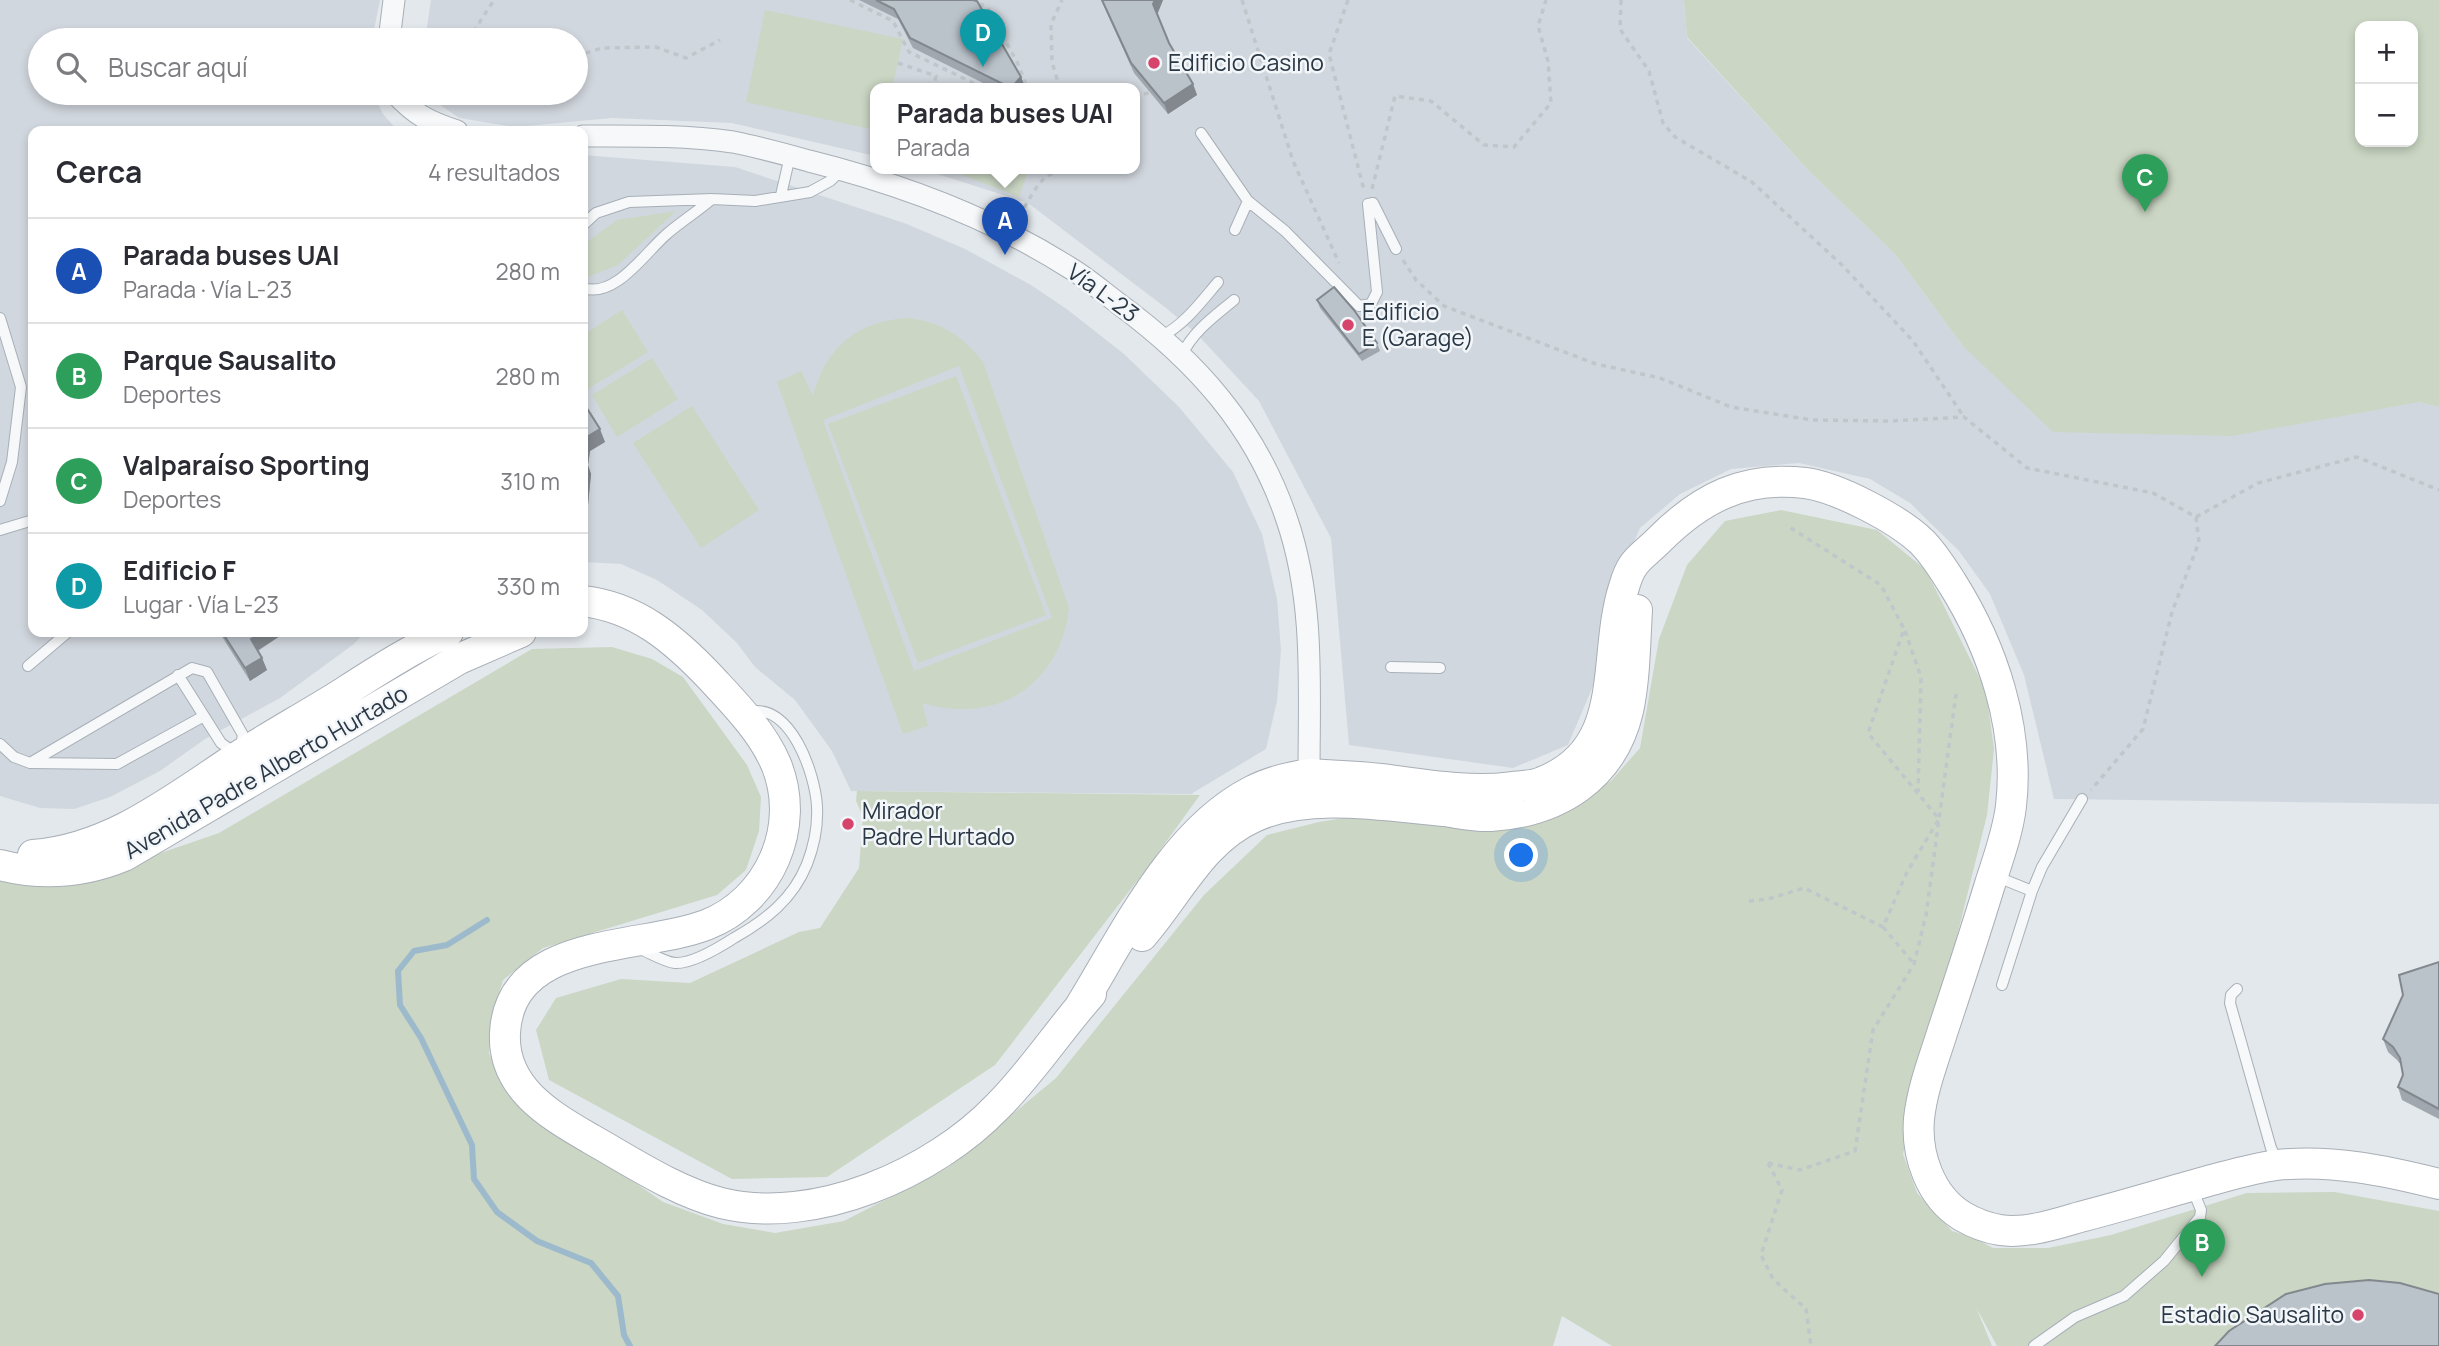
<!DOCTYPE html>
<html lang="es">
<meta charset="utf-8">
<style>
body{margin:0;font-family:Manrope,sans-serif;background:#f2f2f3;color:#2b2b33}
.controls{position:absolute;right:21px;top:21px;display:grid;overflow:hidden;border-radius:14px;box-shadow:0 4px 10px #0003}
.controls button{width:63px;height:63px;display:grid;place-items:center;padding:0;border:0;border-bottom:2px solid #e1e1e2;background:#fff;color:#2b2b33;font:35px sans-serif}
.you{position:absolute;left:1522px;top:856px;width:24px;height:24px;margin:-18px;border:5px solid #fff;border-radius:50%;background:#1a73e8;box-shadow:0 0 0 10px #1a73e833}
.badge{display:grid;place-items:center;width:46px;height:46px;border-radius:50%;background:#d93025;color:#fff;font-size:23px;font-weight:700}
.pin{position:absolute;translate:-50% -58px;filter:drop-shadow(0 2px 4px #0008)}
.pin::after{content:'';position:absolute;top:37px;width:24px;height:21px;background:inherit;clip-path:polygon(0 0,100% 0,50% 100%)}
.popup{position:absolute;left:870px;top:83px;width:270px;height:91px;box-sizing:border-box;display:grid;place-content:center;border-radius:14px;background:#fff;filter:drop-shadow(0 2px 5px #0005);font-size:23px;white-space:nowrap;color:#7c7c81}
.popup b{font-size:26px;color:#2b2b33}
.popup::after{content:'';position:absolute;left:50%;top:100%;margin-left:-14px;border:14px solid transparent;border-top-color:#fff}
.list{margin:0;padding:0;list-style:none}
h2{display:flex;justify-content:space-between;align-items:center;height:91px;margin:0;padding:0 28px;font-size:30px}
h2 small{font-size:23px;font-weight:400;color:#7c7c81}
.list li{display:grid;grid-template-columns:46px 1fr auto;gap:21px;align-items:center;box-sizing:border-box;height:105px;padding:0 28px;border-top:2px solid #e1e1e2}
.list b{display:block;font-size:26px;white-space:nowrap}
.list p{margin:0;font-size:23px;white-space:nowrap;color:#7c7c81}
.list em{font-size:23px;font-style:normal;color:#7c7c81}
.icon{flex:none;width:38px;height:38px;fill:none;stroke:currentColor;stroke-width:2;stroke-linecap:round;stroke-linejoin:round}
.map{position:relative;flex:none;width:2439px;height:1346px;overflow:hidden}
.search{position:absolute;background:#fff;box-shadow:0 4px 10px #0003;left:28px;top:28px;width:560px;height:77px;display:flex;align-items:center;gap:18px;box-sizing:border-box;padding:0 24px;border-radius:38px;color:#7c7c81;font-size:26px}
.panel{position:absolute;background:#fff;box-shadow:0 4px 10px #0003;left:28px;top:126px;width:560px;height:511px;border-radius:14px}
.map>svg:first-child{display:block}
</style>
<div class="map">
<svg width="2439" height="1346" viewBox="0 0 2439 1346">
<rect width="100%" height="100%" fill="#e3e8ec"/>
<path fill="#d1d7de" d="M0,0H380L372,40H40V93H373L383,114L398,131H33V632H365L354,644L280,698L205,739L160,771L110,797L74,809L40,808L0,796Z
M431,0H1684L1687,38L1809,171L1895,254L1963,346L2419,402L2439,407V804L2054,799L2024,675L1990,594L1959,551L1910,503L1870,479L1799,463L1731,469L1680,494L1640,528L1611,595L1593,686L1568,745L1513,768L1349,745L1331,538L1259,401L1196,333L1166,308L1028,203L922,169H1134V89H876L875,156L732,123L612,118L515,127L459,118L436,102L430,93H576V40H425Z
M583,155L735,167L907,224L965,249L1031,285L1068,310L1124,354L1179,407L1233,472L1262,534L1277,599L1281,650L1277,701L1266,749L1191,794L851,791L832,751L795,700L755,667L737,643L702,610L657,580L621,564L583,562Z"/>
<path fill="#cbd6c4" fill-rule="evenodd" d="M1684,0H2439V407L2419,402L2232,436L2053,432L1963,346L1895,254L1809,171L1687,37ZM2360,26H2413V142H2360Z
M765,10L903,39L892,89H876L875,130L746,102Z
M947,169H1029L1019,197Z
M676,211L618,265L585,278L583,275V245L617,220Z
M622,310L648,352L588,389L583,380V335Z
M908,318C941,322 963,336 983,362L1069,608C1060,686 996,725 922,703L928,726L903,734L777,382L801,371L813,396C826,347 857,321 908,318ZM959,366L1052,618L914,671L823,420Z
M652,358L678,399L617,437L592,395Z
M956,376L1046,615L918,663L828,424Z
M692,406L759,510L701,548L633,443Z
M1781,510L1877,530L1926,570L1986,691L1994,749L1987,815L1903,1154L1917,1193L1952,1231L1974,1238L1993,1248H2048L2111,1235L2247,1193L2335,1192L2439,1211V1346H1997L1976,1307L1992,1346H1612L1562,1316L1553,1346H0V879L62,887L219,833L532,649L612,647L652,659L683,677L747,765L761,797L759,831L746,870L717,895L543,948L503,980L491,1021L489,1054L517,1102L663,1202L723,1224L775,1233L844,1221L949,1167L1056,1078L1204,895L1267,835L1319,822L1382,812H1557L1611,781L1640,748L1659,639L1687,565L1725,521Z
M857,791L1200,795L1147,868L995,1065L827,1177L732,1179L549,1080L536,1030L556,998L621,979L690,983L799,932L820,928L859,868L863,816L856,801Z"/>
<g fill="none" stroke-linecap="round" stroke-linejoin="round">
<path stroke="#9dbacd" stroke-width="6" d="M487,920L447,945L414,951L398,971L400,1005L421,1038L472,1145L474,1179L497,1212L537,1241L591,1263L618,1296L624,1335L630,1346"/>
<g stroke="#a8afb7" stroke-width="12">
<path id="lane" d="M1201,133L1248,201L1235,230
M781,195L790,156
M1248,201L1285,231L1359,306L1371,304L1377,292L1368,204L1373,203L1396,249
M583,225L596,213L629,202L712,199L755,201L810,192L830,181L842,170
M583,288C616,299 646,251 668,233C682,221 698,211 712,199
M0,318L21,387L12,462L0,501
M1162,336C1185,324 1201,302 1218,282
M1182,355C1193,331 1215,316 1234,300
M0,530L33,520
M28,666L68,632
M1391,667L1440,668
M178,675L221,743L235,753
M0,744L14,757L30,763L117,764L204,716
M30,763L192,668L207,672L243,735L240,749
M1995,876L2032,891L2042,867L2082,799
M640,949C650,953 665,962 675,963C692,964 720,947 734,938C766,920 793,899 807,864C814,846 818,825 817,806C815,774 791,702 749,712
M2002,985L2032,891
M2237,989L2231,995L2230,1003L2271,1148L2278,1162
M2034,1346L2075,1317L2124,1296L2164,1261L2200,1217L2201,1210L2192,1188"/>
</g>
<g stroke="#a8afb7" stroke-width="23">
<path id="street" d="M389,40L394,0
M395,93C415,115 429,122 457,131
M583,136C633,136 683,135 733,142C758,147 784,154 809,161C901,184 990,217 1070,268C1087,278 1103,292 1119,304C1196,361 1256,427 1287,520C1315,602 1309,688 1309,774L1306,786"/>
</g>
<g stroke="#a8afb7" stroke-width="32">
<path id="secondary" d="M583,601C636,607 674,639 710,677C734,703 762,731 776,764C802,827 769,901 706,925C641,950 510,936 505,1033C502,1088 550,1115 591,1139C632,1162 675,1191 721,1203C815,1226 934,1173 998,1106C1032,1072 1059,1030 1091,994
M33,855C111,849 173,799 237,757C270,736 304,717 338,696C374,673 409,650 448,632
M0,865C43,876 83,873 124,856L459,659L521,632
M1142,936C1178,895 1202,840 1254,817C1309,792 1386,806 1444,811C1459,813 1476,817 1491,816C1558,812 1612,778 1628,711C1635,679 1635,643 1637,610
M1079,1008C1124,935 1173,831 1252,791C1269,782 1290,777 1309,774C1332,776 1356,776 1380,779C1424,784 1467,793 1512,787C1521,786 1533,786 1542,782C1629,748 1601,658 1624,587C1632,559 1640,559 1659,540C1701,498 1744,476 1805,483C1837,487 1898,519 1922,542C1934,554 1943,569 1952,583C1993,648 2020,729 2011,806C2008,832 1998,859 1990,884C1975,933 1959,982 1943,1030C1934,1059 1922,1089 1919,1119C1916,1155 1930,1196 1962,1216C1974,1223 1987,1228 2000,1230C2026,1234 2056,1224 2080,1217C2123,1206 2165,1193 2208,1181C2231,1175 2254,1168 2277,1165C2331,1159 2387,1171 2439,1184"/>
</g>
<path stroke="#c1c6cb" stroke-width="3.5" stroke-dasharray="5 5" stroke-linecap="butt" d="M850,0L893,21L909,52L986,89
M970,0L987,7L1017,62L1028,89
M1242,0L1293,161L1339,263
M1348,0L1329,54L1364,190
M1621,0L1620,29L1649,71L1663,123L1675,137L1752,182L1842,265L1913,341L1964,417
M468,40L494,0
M576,56L602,48L656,47L686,58L720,40
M898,63L936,76L933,89
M1060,89L1052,62L1051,24L1062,0
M1134,96L1149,93
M1372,189L1395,96L1431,101L1484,145L1514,147L1551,103L1548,61L1538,26L1546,0
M1019,216C1035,192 1041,166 1074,172
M1403,260L1416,280L1444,306L1596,364L1660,378L1731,407L1812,420L1891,421L1964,417L2027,468L2153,493L2196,517L2199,542L2172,612L2143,729L2091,790
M2196,517L2258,483L2357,457L2439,490
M1905,631L1921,677L1918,792
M1749,901L1768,899L1804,888L1883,927L1907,872L1939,819L1868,733L1904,629L1881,585L1786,525
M1883,927L1914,964
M1768,1163L1800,1170L1855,1151L1873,1030L1914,964L1926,915L1956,694
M1768,1163L1782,1190L1761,1255L1773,1279L1806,1309L1811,1346"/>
<use href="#lane" stroke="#f6f8fa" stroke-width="10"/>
<use href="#street" stroke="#f6f8fa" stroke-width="21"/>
<use href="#secondary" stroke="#fff" stroke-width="30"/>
</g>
<path fill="#a0a7ae" d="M859,0H973L1021,77L1025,87L1023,89H995L913,48L898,19Z
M1101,0H1163L1157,14L1169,43L1193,84L1197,95L1168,114L1134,73Z
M1317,300L1377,343L1380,351L1362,361L1320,308Z
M583,402L605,442L590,451L588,465L591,474L587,515L583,514Z
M219,632H286L258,651L262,658L267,670L250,681Z
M2439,962V1119L2402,1100L2398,1087L2403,1075L2402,1066L2397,1060L2388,1052L2383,1039Z"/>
<path fill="#82888d" d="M1155,0H1163L1157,15L1153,4Z
M1021,77L1025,87L1023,89H1011Z
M1193,84L1197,95L1168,114L1164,103Z
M600,429L605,442L590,451L588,465L591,474L587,515L583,503V457L585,438Z
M262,632H286L255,652L251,639Z
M262,658L267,670L250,681L245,668Z"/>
<path fill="#bac2ca" stroke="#82888d" stroke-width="2" d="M876,0H973L977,1L1021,77L1011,88L910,38L894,9Z
M1102,0H1155L1153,4L1169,43L1193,84L1164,103L1131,63Z
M1334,287L1354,310L1377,343L1359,354L1317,300Z
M583,402L600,429L585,438L583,457Z
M583,461H587L583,498Z
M222,632H262L251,639L262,658L245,668Z
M2439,962V1109L2398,1087L2403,1075L2400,1058L2393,1047L2383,1039L2403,995L2399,975Z
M2369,1280L2400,1283L2439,1294V1346H2215L2229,1331L2286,1294L2325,1284Z"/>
<g fill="#d6436b" stroke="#f3f6f9" stroke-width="2.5">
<circle cx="1154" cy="63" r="7"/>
<circle cx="1348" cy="325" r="7"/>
<circle cx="848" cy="824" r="7"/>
<circle cx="2358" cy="1315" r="7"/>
</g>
<g text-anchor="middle" stroke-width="5" stroke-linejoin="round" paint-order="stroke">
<g font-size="23" fill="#2a3745" stroke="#f3f6f9" text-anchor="start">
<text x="1168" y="71">Edificio Casino</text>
<text x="1362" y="320">Edificio<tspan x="1362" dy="26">E (Garage)</tspan></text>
<text x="862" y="819">Mirador<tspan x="862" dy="26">Padre Hurtado</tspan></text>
<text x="2344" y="1323" text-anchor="end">Estadio Sausalito</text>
</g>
<g font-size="23" fill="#2a3745" stroke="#f3f6f9">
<text transform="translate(1103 293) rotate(36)" y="8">Vía L-23</text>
<text transform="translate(266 772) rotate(-30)" y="8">Avenida Padre Alberto Hurtado</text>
</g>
</g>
</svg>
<div class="controls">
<button>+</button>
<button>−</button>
</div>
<div class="you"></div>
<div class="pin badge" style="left:1005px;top:255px;background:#1a4fb4">A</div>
<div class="popup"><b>Parada buses UAI</b>Parada</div>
<div class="pin badge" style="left:2202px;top:1277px;background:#2e9e5b">B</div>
<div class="pin badge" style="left:2145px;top:212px;background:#2e9e5b">C</div>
<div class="pin badge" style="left:983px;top:67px;background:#0f9aa8">D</div>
<div class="search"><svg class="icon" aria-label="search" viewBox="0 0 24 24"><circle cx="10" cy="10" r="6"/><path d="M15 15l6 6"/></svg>Buscar aquí</div>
<section class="panel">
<h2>Cerca<small>4 resultados</small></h2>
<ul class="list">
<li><span class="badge" style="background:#1a4fb4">A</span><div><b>Parada buses UAI</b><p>Parada · Vía L-23</p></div><em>280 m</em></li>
<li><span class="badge" style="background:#2e9e5b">B</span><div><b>Parque Sausalito</b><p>Deportes</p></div><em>280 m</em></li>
<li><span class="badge" style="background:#2e9e5b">C</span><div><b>Valparaíso Sporting</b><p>Deportes</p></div><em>310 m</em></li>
<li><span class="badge" style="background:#0f9aa8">D</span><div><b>Edificio F</b><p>Lugar · Vía L-23</p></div><em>330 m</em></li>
</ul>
</section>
</div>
